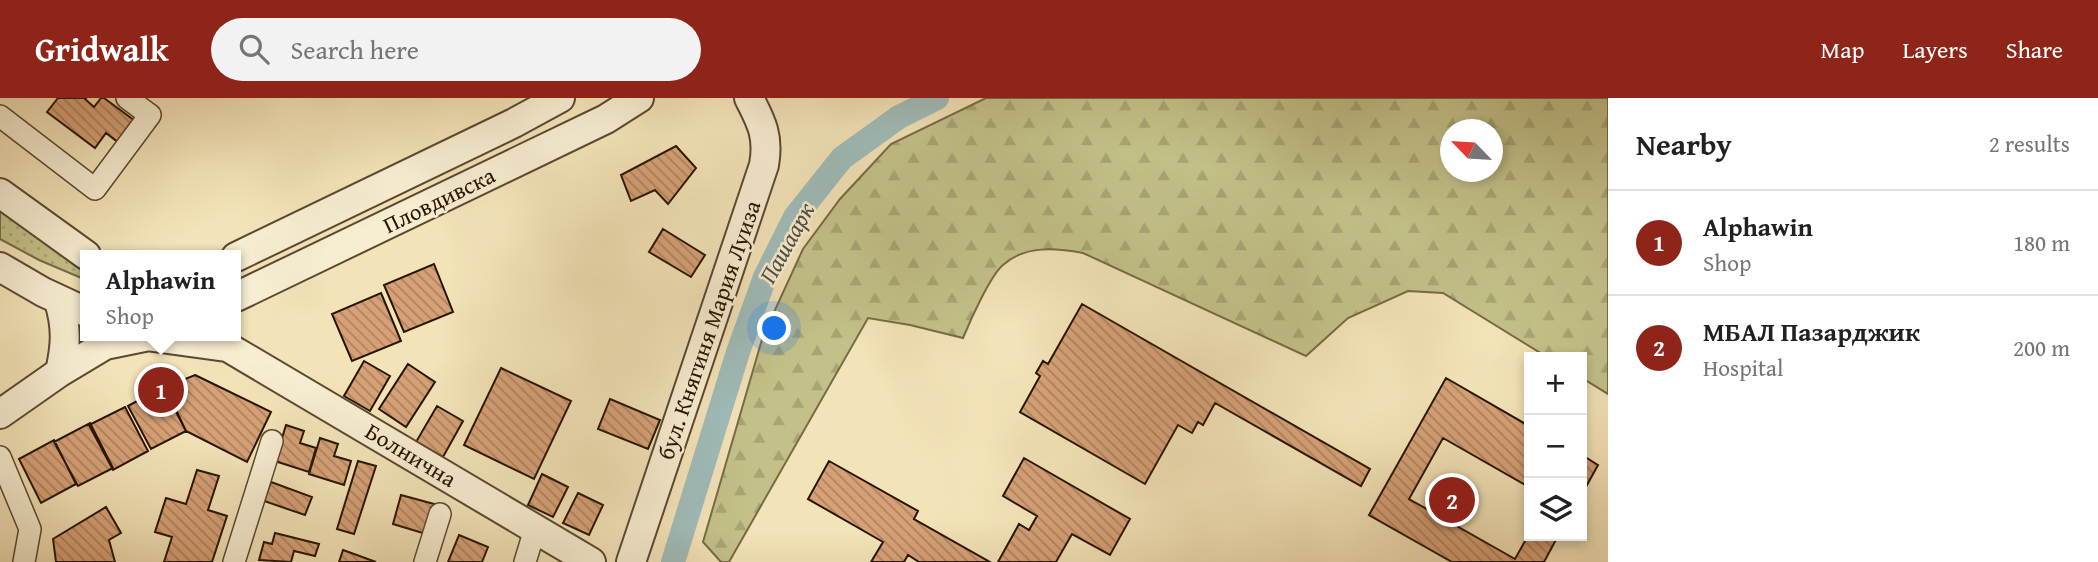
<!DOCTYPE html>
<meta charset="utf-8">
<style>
body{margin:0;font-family:"Gentium Book Plus",serif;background:#f2f2f2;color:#202124}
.controls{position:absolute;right:21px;bottom:21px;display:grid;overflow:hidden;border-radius:0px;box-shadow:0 4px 10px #0003}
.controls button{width:63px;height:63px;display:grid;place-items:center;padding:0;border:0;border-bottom:2px solid #e0e0e0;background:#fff;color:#202124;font:35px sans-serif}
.compass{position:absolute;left:1440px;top:21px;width:63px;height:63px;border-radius:50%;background:#fff;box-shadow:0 4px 10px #0003;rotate:295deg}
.you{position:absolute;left:775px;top:231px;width:24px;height:24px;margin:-18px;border:5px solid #fff;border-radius:50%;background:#1a73e8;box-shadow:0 0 0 10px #1a73e833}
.badge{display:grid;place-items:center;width:46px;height:46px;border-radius:50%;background:#8f2418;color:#fff;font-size:23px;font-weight:700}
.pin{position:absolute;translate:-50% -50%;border:4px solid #fff;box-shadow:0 2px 7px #0006}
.popup{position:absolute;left:80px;top:152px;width:161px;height:91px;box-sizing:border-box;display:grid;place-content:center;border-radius:0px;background:#fff;filter:drop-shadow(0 2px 5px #0005);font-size:23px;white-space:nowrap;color:#757577}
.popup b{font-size:26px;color:#202124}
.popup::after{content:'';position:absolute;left:50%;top:100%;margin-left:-14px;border:14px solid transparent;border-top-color:#fff}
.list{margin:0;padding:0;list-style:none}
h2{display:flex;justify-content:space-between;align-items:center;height:91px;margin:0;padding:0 28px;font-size:30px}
h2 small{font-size:23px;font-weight:400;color:#757577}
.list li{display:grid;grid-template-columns:46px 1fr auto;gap:21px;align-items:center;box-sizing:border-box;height:105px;padding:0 28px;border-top:2px solid #e0e0e0}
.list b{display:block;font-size:26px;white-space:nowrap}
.list p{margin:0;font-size:23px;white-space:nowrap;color:#757577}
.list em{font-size:23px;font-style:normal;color:#757577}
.icon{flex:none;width:38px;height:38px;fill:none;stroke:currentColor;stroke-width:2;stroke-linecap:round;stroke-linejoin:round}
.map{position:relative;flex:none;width:1608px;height:464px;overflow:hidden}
header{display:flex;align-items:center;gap:42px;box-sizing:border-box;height:98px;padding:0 35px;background:#8f2418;color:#fff}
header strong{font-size:33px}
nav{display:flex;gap:38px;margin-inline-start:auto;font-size:24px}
.search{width:490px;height:63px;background:#f2f2f2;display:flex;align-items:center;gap:18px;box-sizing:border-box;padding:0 24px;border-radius:38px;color:#757577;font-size:26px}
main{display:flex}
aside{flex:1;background:#fff}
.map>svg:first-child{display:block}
</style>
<header>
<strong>Gridwalk</strong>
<div class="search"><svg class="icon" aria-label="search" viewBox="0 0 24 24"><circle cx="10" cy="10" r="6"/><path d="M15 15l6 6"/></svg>Search here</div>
<nav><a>Map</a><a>Layers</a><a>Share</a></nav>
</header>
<main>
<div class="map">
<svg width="1608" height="464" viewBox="0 0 1608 464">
<defs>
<pattern id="grass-dots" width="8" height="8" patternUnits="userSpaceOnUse" patternTransform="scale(1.75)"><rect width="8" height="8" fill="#c3c189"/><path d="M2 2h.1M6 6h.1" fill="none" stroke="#a8a574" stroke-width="1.8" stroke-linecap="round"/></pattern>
<pattern id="forest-firs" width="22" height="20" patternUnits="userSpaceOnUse" patternTransform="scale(1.75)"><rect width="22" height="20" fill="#c3c189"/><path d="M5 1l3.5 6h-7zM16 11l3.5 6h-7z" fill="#a8a574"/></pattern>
<pattern id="building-back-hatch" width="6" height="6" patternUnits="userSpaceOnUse" patternTransform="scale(1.75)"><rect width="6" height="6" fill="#d6a177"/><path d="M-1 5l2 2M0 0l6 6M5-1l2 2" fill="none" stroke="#ae825f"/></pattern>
</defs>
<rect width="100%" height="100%" fill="#f3e3b8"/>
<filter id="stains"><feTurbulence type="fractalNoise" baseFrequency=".00286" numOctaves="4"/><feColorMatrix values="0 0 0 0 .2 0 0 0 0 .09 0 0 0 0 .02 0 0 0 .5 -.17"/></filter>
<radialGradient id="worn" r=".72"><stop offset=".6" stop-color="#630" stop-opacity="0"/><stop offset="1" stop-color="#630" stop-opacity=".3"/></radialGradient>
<path fill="url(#grass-dots)" stroke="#766b45" stroke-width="2" d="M0,109L86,176V182L39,162L0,141Z"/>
<path fill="url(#forest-firs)" stroke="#766b45" stroke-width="2" fill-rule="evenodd" d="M986,0H1608V296L1582,280V259H1547L1443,195L1408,193L1348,220L1306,258L1083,155C1056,150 1025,147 1003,167C990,178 970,223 963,240L910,227L868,220L729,464H721L703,444L763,238L803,151L840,101L891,46ZM1450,32H1492V74H1450Z"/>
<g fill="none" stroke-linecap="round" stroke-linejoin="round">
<path stroke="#9fbcb9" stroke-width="24" d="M673,464L738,254L765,179L795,119L842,60L899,19L937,0"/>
</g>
<path fill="url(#building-back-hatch)" stroke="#281501" stroke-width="2" d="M58,0H86L85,1L94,9L101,0H104L135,23L119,45L106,35L95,50L47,14Z
M676,48L696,70L668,106L655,92L631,103L621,77Z
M663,131L705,157L691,179L649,154Z
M434,166L453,214L404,234L384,187Z
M381,195L401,243L352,263L332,216Z
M1082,206L1370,371L1361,388L1215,305L1203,327L1198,324L1192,335L1178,327L1145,386L1020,314L1040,278L1036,275L1043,263L1048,266Z
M364,263L390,278L370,313L344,298Z
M408,266L435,284L406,329L379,311Z
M501,270L571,303L534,381L464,347Z
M195,277L271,314L247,364L186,333L165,289Z
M1446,280L1529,328V389L1443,340L1409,401L1515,461L1529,436V438H1558L1544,464H1452L1369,417Z
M163,289L186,333L151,351L128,308Z
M610,301L660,322L648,351L598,331Z
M437,308L463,323L443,359L416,344Z
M125,309L148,353L113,372L89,327Z
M90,325L113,370L78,388L54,344Z
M286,327L304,333L300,345L316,350L309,374L275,363Z
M320,340L338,346L334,358L351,363L344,387L309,376Z
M54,342L76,386L41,405L19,361Z
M1582,357L1598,367L1582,396Z
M1024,360L1130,421L1110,457L1072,436L1056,464H998L1019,426L1029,432L1037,418L1003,398Z
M358,363L376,368L354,436L337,431Z
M829,363L918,413L914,421L990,464H919L908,457L904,464H871L883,444L808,401Z
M197,372L219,378L208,412L227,418L212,464H164L172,439L155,434L166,400L186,406Z
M542,376L568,389L553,419L528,407Z
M271,384L312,399L305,417L264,403Z
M578,395L603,407L589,437L563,425Z
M401,397L434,406L426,436L393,426Z
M106,409L121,435L109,442L115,464H56L53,441Z
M275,435L319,446L315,458L294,453L291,464L259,462L264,444L272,446Z
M459,437L488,449L482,464H448Z
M343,452L376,464H339Z"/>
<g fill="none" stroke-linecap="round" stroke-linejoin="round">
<g stroke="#5b482f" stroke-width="24">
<path id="minor" d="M0,18L95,91L150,17L127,0
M0,359L30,431L24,464
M234,464L272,343
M425,464L440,416
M525,464L535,431"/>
</g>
<g stroke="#5b482f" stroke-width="32">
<path id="tertiary" d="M0,95L86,157
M236,159L514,25L560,0
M0,169L43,194L86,214
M236,199L606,21L639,0
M59,203C67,230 66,247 60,274
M146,238L226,249
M209,238L591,464
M0,316L60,274L105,247L149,238
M631,464L764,67C769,39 762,25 749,0"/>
</g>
<use href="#minor" stroke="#f7edd1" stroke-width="21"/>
<use href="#tertiary" stroke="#f7edd1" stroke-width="28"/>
</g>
<g text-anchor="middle" stroke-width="5" stroke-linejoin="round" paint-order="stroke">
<g font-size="23" fill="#281501" stroke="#f7edd1">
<text transform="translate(439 102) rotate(-26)" y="8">Пловдивска</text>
<text transform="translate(709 232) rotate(-71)" y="8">бул. Княгиня Мария Луиза</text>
<text transform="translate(411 357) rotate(31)" y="8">Болнична</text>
</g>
<g font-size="24" font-style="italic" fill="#524f41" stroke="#f7edd1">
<text transform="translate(787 145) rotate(-61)" y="8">Пашаарк</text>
</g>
</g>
<rect width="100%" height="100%" filter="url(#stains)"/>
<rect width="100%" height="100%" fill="url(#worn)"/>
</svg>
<div class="controls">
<button>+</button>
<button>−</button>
<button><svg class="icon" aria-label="layers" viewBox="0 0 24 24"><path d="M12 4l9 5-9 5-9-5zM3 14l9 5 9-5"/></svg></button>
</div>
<svg class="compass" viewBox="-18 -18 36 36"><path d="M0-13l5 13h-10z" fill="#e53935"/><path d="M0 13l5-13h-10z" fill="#757577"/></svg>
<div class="you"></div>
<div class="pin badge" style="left:161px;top:292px">1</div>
<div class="popup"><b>Alphawin</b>Shop</div>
<div class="pin badge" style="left:1452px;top:402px">2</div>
</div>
<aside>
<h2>Nearby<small>2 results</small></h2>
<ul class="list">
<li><span class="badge">1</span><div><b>Alphawin</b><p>Shop</p></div><em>180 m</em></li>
<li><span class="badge">2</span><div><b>МБАЛ Пазарджик</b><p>Hospital</p></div><em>200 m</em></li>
</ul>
</aside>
</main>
